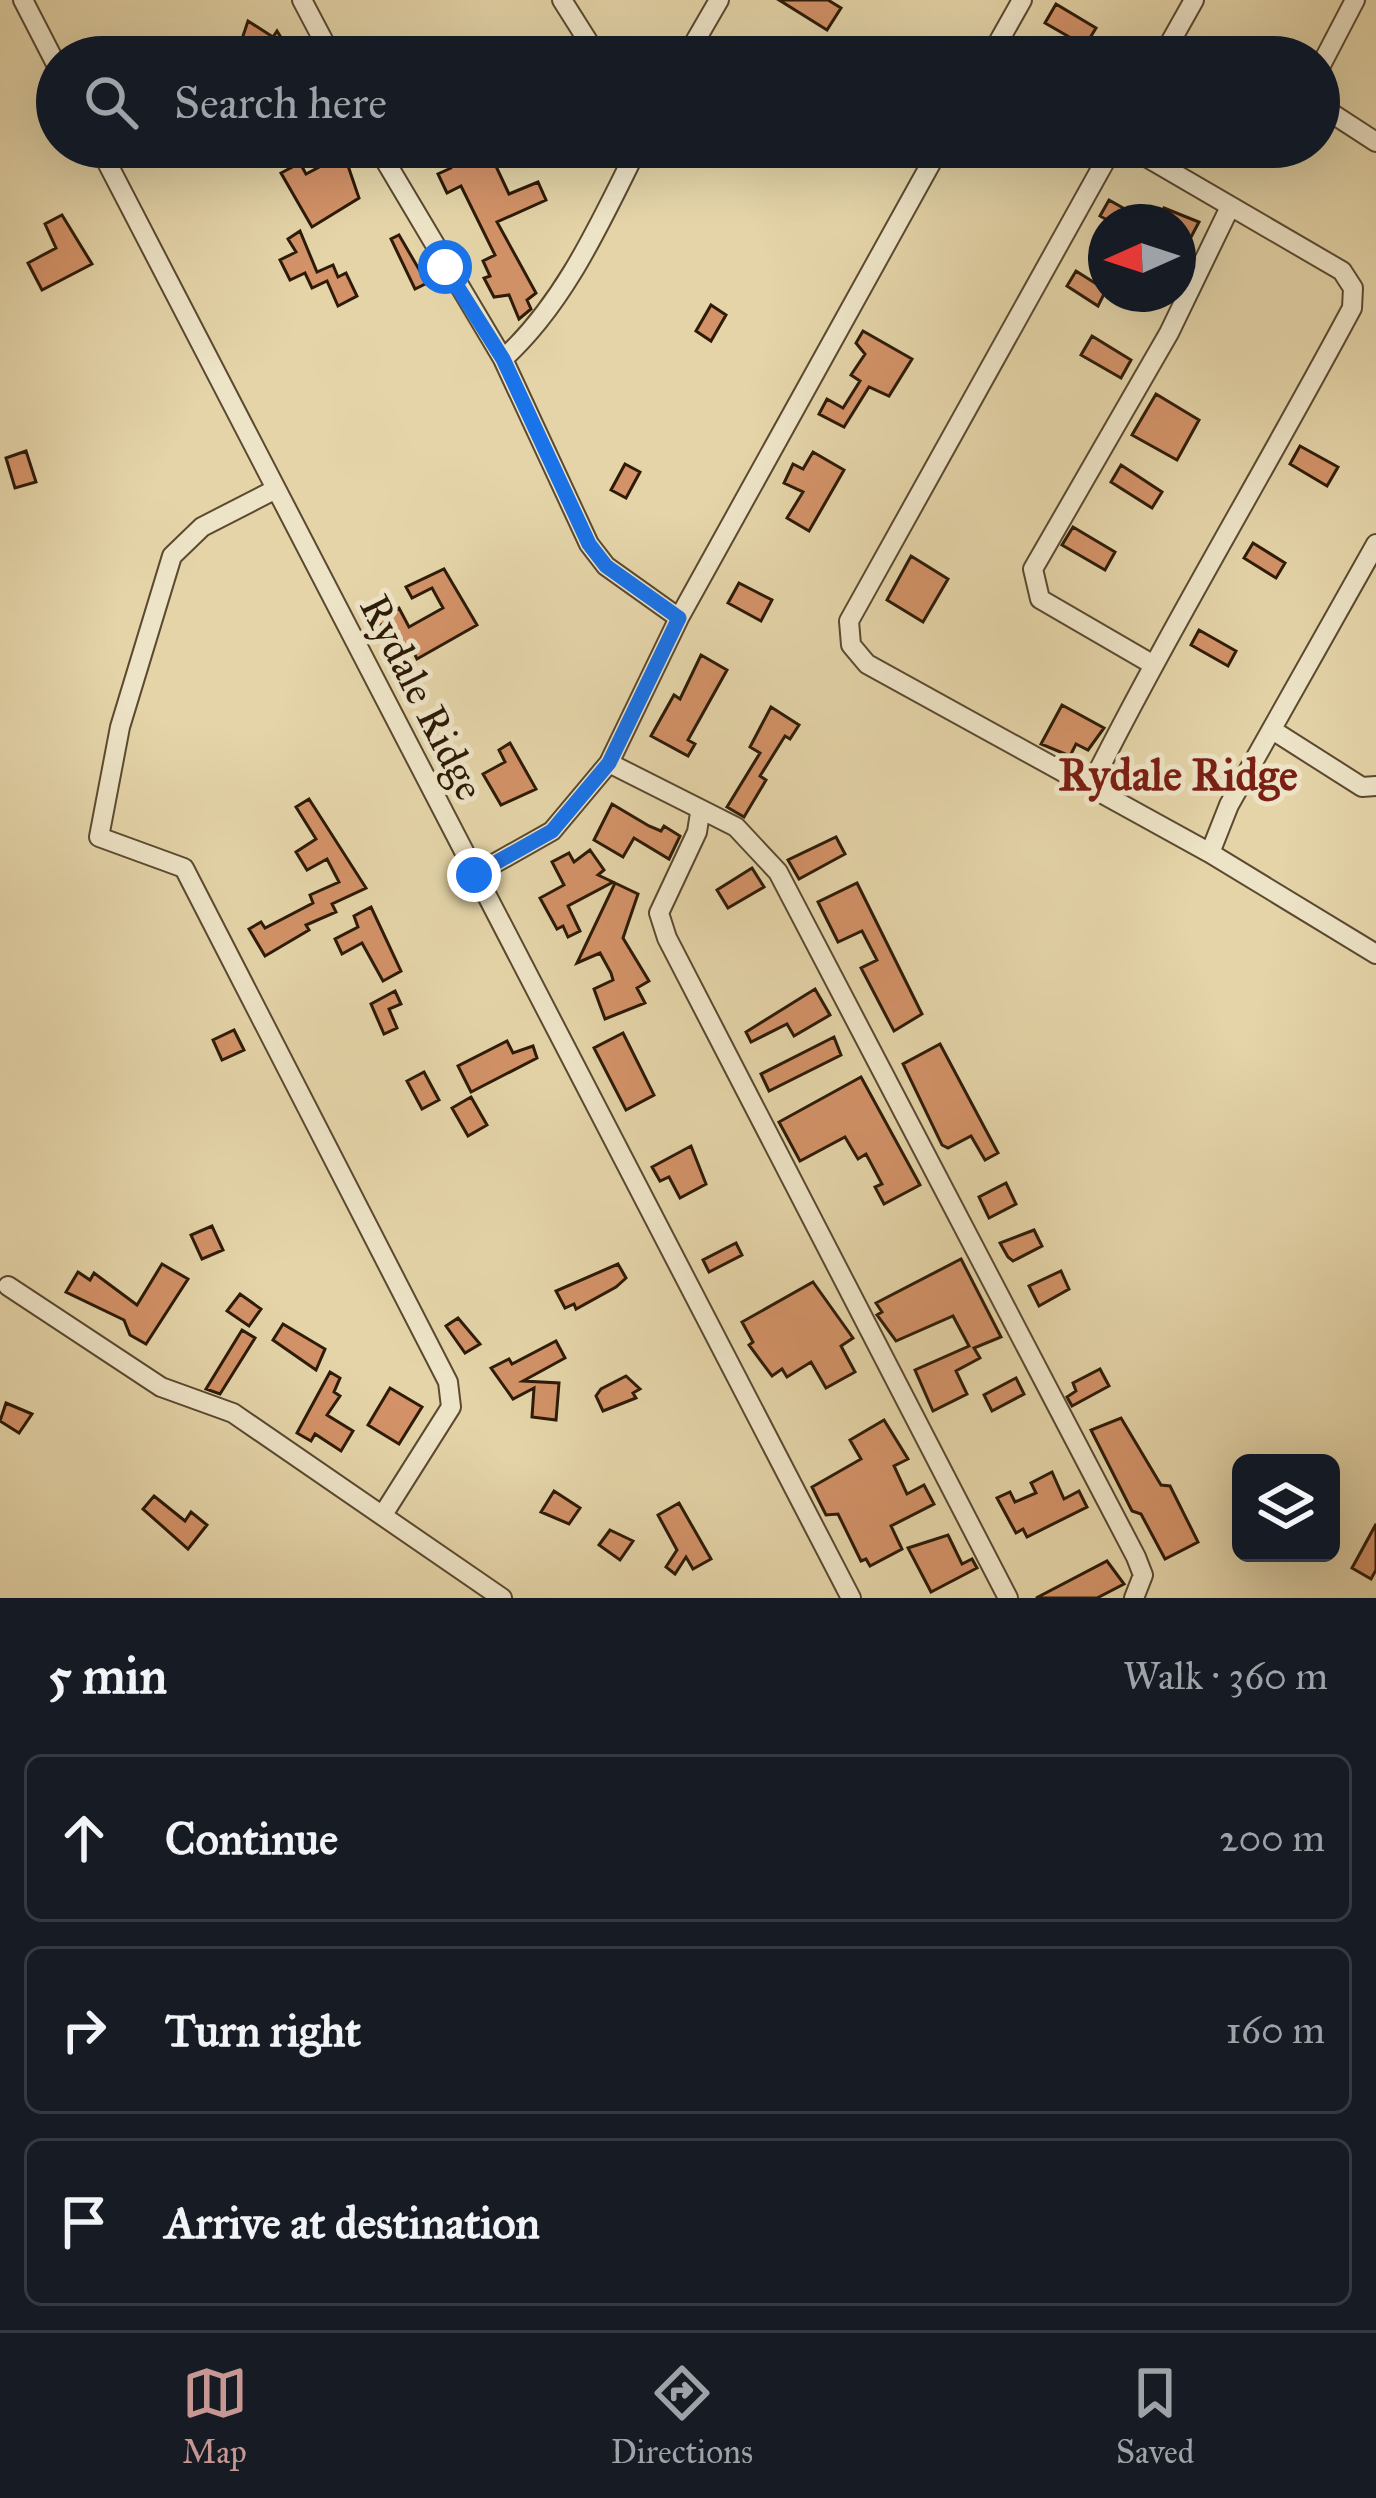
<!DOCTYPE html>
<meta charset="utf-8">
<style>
body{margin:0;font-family:"IM FELL Great Primer",serif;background:#242831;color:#f1f3f6}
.controls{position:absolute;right:36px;bottom:36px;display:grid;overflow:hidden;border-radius:18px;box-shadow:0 12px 48px #0002}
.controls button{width:108px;height:108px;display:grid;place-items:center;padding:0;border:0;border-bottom:3px solid #363941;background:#171b24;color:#f1f3f6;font:60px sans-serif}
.compass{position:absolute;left:1088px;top:204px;width:108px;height:108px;border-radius:50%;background:#171b24;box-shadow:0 12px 48px #0002;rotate:267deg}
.stop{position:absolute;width:36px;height:36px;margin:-27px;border:9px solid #1a73e8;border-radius:50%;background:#fff}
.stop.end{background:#1a73e8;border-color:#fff;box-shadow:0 3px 12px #0008}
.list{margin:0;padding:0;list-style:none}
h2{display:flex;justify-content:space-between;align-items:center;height:156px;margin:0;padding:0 48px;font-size:51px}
h2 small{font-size:39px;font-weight:400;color:#9ea1a6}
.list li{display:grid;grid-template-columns:78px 1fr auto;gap:36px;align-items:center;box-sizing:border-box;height:168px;margin:0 24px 24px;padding:0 24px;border:3px solid #363941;border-radius:18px}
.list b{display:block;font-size:45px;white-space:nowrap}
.list em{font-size:39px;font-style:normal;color:#9ea1a6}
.icon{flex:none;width:66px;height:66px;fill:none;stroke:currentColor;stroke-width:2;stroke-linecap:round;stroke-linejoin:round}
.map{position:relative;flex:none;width:1376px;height:1598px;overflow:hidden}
.search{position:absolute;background:#171b24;box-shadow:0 12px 48px #0002;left:36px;right:36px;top:36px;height:132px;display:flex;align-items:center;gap:30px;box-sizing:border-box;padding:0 42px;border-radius:66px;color:#9ea1a6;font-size:45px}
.sheet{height:732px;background:#171b24}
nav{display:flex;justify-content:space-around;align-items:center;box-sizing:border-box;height:168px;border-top:3px solid #363941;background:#171b24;font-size:33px;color:#9ea1a6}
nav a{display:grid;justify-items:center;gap:6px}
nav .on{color:#c59692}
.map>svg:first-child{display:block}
</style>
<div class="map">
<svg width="1376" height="1598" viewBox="0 0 1376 1598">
<rect width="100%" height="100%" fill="#e4d4a8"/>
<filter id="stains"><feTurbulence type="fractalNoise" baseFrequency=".00167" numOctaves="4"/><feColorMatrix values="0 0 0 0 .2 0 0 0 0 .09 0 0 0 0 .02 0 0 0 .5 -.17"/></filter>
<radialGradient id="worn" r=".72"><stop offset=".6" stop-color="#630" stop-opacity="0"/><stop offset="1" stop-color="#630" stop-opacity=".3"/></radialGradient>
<path fill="#d39268" stroke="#2d1b08" stroke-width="3" d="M779,0H828L841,8L827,30Z
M1056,4L1096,28L1085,46L1045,23Z
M248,21L273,37L277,31L285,44L261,57H214L241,42Z
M458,147L494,162L509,194L538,182L546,200L497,222L536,293L527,300L531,309L519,319L509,295L494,297L484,278L490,276L483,261L495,255L461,186L447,193L438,174L451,168Z
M344,154L359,198L312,227L281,173L300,163L306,174Z
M1109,200L1148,222H1111L1100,216Z
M1164,208L1199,222L1190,239L1178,232V222H1156Z
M62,215L92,264L42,290L28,263L56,248L45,224Z
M300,231L317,272L333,265L338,277L346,273L357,296L338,306L327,281L312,288L305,273L290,280L280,260L296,252L288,239Z
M399,235L427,283L415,289L391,239Z
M1076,271L1106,290L1098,306L1067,286Z
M711,305L726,315L711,341L696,331Z
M863,331L912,359L889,396L869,387L844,427L819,414L827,399L843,408L860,381L851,375L865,354L856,343Z
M1092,336L1131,360L1121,378L1081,355Z
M1156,394L1199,420L1177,460L1132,435Z
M1300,446L1338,467L1327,486L1290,464Z
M26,451L36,482L15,488L6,458Z
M813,452L844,470L809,531L787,518L803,492L784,483L793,464L803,469Z
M625,464L640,472L626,498L611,490Z
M1121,465L1162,492L1152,508L1111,482Z
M1073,527L1115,552L1105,570L1062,545Z
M1253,543L1285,563L1276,578L1244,558Z
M911,556L948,579L923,622L887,600Z
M444,569L477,625L417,659L413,651L400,659L378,620L399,608L409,627L443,608L432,588L412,598L406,587Z
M739,583L772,600L761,621L728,603Z
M1199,630L1236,651L1228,666L1191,645Z
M701,655L727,670L688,740L695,744L688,756L651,736L674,695L680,699Z
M1062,705L1104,728L1088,750L1076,744L1070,756L1041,744Z
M771,707L799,725L790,739L785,736L760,776L766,780L744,817L727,807L760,753L750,747Z
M510,743L536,789L501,805L483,774L505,762L499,750Z
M309,799L366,888L332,904L336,912L306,925L309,930L265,956L249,929L261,922L265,928L313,903L310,895L339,882L327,859L307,870L296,852L316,839L296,807Z
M612,804L649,826L661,831L664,826L680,836L669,859L634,838L623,857L594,840Z
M836,837L845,854L799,879L788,860Z
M590,850L604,870L598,875L613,882L568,906L580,931L568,937L563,926L557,929L540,898L564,885L552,862L569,853L574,862Z
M752,868L764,887L728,908L717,890Z
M615,883L638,894L623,938L649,981L637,988L645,1003L605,1019L594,989L613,980L611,973L600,953L577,963Z
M857,883L922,1014L894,1031L861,968L877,960L862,931L838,942L818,902Z
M371,907L401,971L383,981L362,943L342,954L335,939L358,927L354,916Z
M815,989L830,1015L794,1036L787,1024L751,1042L746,1032Z
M395,991L401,1004L389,1009L397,1028L384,1034L371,1004Z
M234,1030L244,1050L222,1060L213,1040Z
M623,1033L654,1095L626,1110L594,1048Z
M834,1037L841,1055L769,1091L761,1074Z
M507,1041L513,1053L533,1046L537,1058L471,1092L458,1066Z
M940,1044L998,1153L985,1160L971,1136L948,1148L942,1145L903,1064Z
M424,1072L439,1100L422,1109L407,1081Z
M861,1077L920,1185L884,1204L875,1187L882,1184L866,1154L858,1159L845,1137L800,1161L779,1122Z
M471,1097L487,1125L468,1136L452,1108Z
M691,1146L706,1184L680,1198L669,1177L660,1181L652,1167Z
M1006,1183L1016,1204L989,1218L979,1197Z
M212,1226L223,1250L202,1259L191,1235Z
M1034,1230L1042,1246L1013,1261L1008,1257L1000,1243Z
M736,1243L742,1255L709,1272L703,1260Z
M961,1259L1001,1337L974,1348L980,1358L956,1371L967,1394L933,1411L915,1370L969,1346L953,1316L896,1341L877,1315L882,1312L876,1303Z
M162,1264L188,1279L146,1344L130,1335L124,1320L66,1292L78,1272L90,1280L94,1273L137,1305Z
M618,1264L626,1278L616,1287L576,1309L574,1304L565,1308L556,1291Z
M1061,1271L1069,1289L1039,1306L1029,1286Z
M813,1282L853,1338L841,1346L855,1372L826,1388L811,1362L787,1377L782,1369L772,1376L749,1345L753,1342L742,1322Z
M240,1294L261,1309L249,1326L227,1311Z
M458,1318L480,1344L465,1353L446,1326Z
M283,1324L325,1349L316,1370L273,1340Z
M242,1330L255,1338L220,1394L206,1389Z
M556,1341L565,1358L523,1381L559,1383L556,1420L532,1417L534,1388L513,1399L491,1368L509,1359L512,1364Z
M1100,1369L1109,1386L1072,1406L1067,1397L1076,1391L1073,1383Z
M330,1372L340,1378L334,1392L340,1396L327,1415L353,1431L341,1451L315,1434L311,1441L297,1433Z
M626,1376L640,1389L633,1393L636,1398L603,1411L596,1396L601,1389Z
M1016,1378L1024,1394L992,1411L984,1395Z
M390,1388L422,1407L399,1444L368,1425Z
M6,1403L32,1414L19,1433L0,1421Z
M1121,1418L1161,1485L1170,1486L1198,1542L1165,1559L1141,1514L1132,1511L1091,1430Z
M884,1420L908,1459L894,1466L907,1494L924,1485L934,1504L891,1526L902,1549L870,1566L866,1559L861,1561L838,1514L826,1515L812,1487L861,1459L850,1440Z
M1052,1472L1064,1499L1079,1491L1087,1507L1027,1537L1023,1529L1016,1533L997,1498L1010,1492L1015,1502L1036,1493L1031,1483Z
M554,1491L580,1508L569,1524L541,1512Z
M154,1496L185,1521L191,1512L207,1525L188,1549L143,1509Z
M679,1503L711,1559L693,1569L686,1557L675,1574L666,1567L677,1550L658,1515Z
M1376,1524V1570L1371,1579L1352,1568Z
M610,1530L633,1541L620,1560L599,1545Z
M948,1535L962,1564L972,1559L977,1568L931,1592L908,1548Z
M1107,1561L1124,1584L1097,1598H1036Z"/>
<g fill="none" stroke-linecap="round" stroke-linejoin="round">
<g stroke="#5b4930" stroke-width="22">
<path id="minor" d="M23,0L57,66
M302,0L332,57
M562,0L598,57
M686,57L719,0
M990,57L1022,0
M1162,57L1194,0
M1319,69L1355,0
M1319,105L1376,142
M99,147L851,1598
M377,147L503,359L589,544L606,566L679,618
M1113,147L849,621L851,645L867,664L1210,853L1376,954
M503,359C565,303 601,221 638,147
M276,489L202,527L172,556L120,727L99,837L184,868L448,1382L451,1407L384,1513
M1152,664L1040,599L1033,569L1169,333L1229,209
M1274,731L1362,787L1376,786
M609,763L736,827L778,872L1136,1557L1143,1575L1134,1598
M1090,787C1172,624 1266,469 1352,308L1353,288L1342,271L1129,147
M700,813L697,832L659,913L667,938L1008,1598
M1210,853L1229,805L1376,544
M474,875L552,831L609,763L679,618L940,147
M8,1286L161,1387L233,1413L502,1598"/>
</g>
<use href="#minor" stroke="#ede3c6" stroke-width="18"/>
</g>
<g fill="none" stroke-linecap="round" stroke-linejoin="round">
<path stroke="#1a73e8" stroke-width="15" d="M445,267L503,359L589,544L606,566L679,618L609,763L552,831L474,875"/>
</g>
<g text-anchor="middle" stroke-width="10" stroke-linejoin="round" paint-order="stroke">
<g font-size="42" fill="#2d1b08" stroke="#ede3c6">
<text transform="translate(423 697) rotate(63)" y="15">Rydale Ridge</text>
</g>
<g font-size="45" font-weight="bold" fill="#7a1f14" stroke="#ede3c6">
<text x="1178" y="790">Rydale Ridge</text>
</g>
</g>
<rect width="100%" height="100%" filter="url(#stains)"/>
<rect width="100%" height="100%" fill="url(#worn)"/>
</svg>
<div class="controls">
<button><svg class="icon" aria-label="layers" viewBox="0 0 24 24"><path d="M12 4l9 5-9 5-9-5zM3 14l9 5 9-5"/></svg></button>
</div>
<svg class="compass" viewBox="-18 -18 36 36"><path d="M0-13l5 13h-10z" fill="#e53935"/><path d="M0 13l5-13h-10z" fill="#9ea1a6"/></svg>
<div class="stop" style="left:445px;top:267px"></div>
<div class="stop end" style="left:474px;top:875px"></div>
<div class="search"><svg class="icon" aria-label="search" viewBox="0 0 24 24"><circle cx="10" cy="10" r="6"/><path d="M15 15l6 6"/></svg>Search here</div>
</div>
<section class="sheet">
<h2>5 min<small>Walk · 360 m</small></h2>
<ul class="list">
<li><svg class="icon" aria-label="ahead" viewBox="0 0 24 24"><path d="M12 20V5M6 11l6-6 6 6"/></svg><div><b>Continue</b></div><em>200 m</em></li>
<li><svg class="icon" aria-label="right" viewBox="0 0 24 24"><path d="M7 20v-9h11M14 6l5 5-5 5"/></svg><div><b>Turn right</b></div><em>160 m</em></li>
<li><svg class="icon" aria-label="arrive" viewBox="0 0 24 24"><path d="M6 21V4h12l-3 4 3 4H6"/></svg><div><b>Arrive at destination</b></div></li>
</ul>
</section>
<nav>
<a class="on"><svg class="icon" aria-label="map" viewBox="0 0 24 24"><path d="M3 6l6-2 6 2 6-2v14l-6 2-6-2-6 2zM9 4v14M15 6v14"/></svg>Map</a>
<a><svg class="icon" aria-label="directions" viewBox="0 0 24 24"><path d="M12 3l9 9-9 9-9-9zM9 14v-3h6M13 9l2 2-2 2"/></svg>Directions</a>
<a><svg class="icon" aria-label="saved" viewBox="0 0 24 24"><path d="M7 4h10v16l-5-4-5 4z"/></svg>Saved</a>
</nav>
